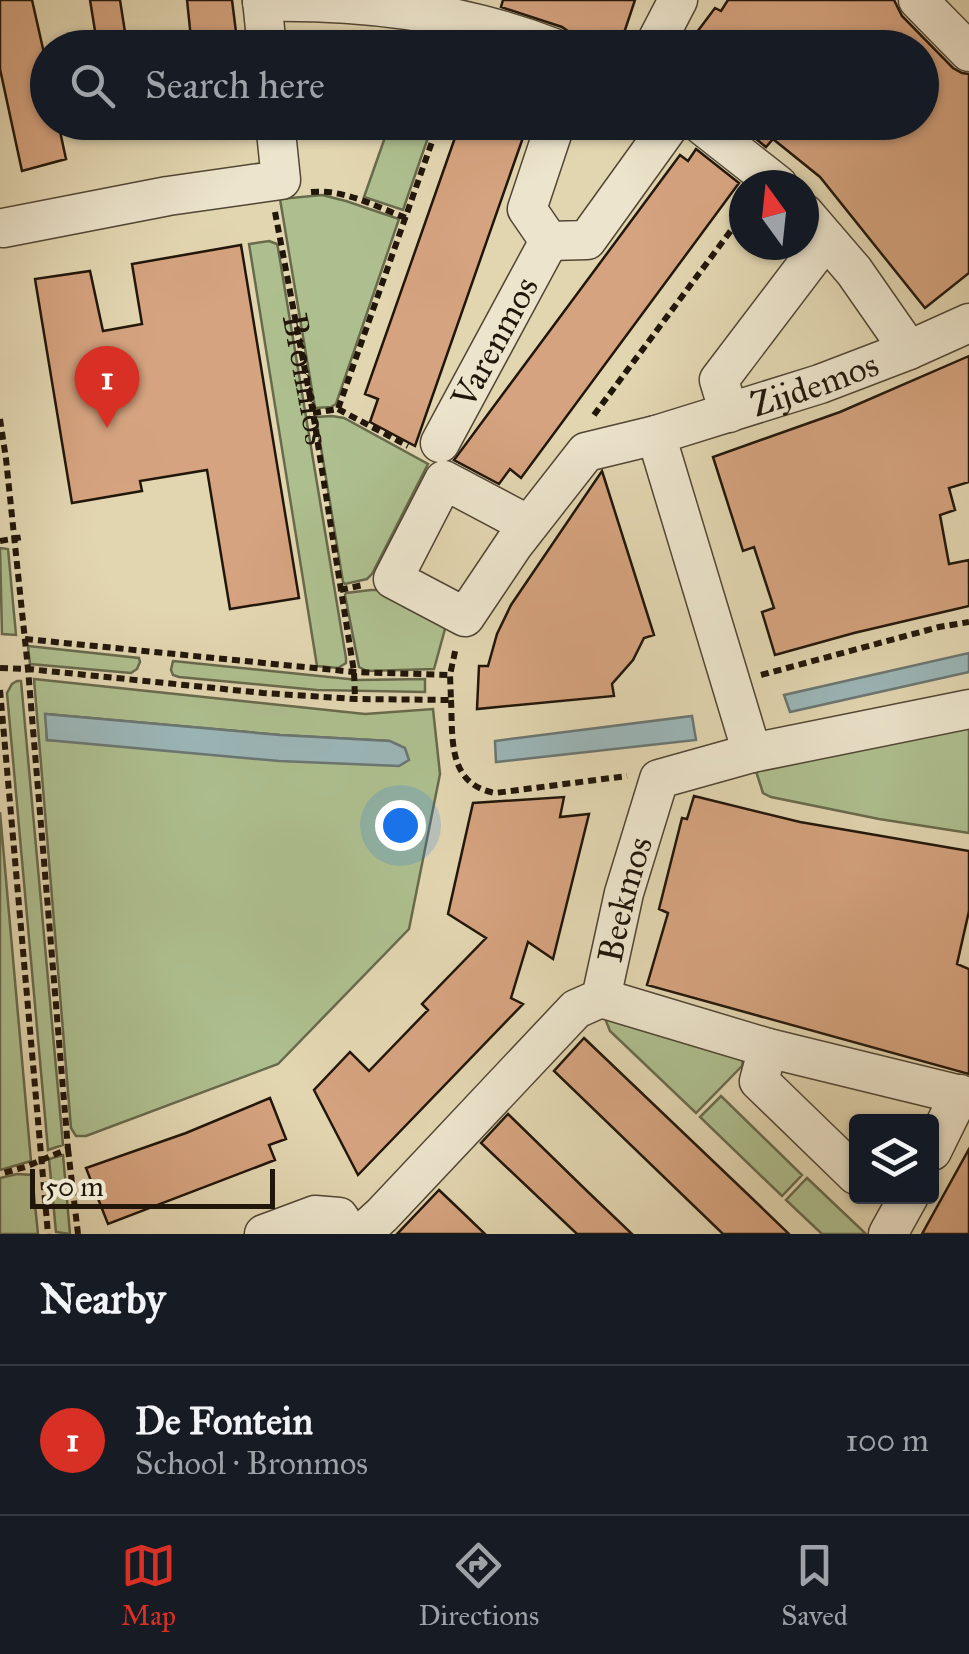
<!DOCTYPE html>
<meta charset="utf-8">
<style>
body{margin:0;font-family:"IM FELL Great Primer",serif;background:#242831;color:#f1f3f6}
.controls{position:absolute;right:30px;bottom:30px;display:grid;overflow:hidden;border-radius:10px;box-shadow:0 2px 8px #0004}
.controls button{width:90px;height:90px;display:grid;place-items:center;padding:0;border:0;border-bottom:2px solid #363941;background:#171b24;color:#f1f3f6;font:50px sans-serif}
.compass{position:absolute;left:729px;top:170px;width:90px;height:90px;border-radius:50%;background:#171b24;box-shadow:0 2px 8px #0004;rotate:345deg}
.scale{position:absolute;left:30px;bottom:25px;width:245px;box-sizing:border-box;padding-left:10px;border:5px solid #21160a;border-top:0;font-size:28px;line-height:35px;white-space:nowrap;color:#21160a;-webkit-text-stroke:8px #ece4cc;paint-order:stroke}
.you{position:absolute;left:400px;top:825px;width:35px;height:35px;margin:-25px;border:8px solid #fff;border-radius:50%;background:#1a73e8;box-shadow:0 0 0 15px #1a73e833}
.badge{display:grid;place-items:center;width:65px;height:65px;border-radius:50%;background:#d93025;color:#fff;font-size:32px;font-weight:700}
.pin{position:absolute;translate:-50% -82px;filter:drop-shadow(0 2px 5px #0008)}
.pin::after{content:'';position:absolute;top:52px;width:35px;height:30px;background:inherit;clip-path:polygon(0 0,100% 0,50% 100%)}
.list{margin:0;padding:0;list-style:none}
h2{display:flex;justify-content:space-between;align-items:center;height:130px;margin:0;padding:0 40px;font-size:42px}
h2 small{font-size:32px;font-weight:400;color:#9ea1a6}
.list li{display:grid;grid-template-columns:65px 1fr auto;gap:30px;align-items:center;box-sizing:border-box;height:150px;padding:0 40px;border-top:2px solid #363941}
.list b{display:block;font-size:38px;white-space:nowrap}
.list p{margin:0;font-size:32px;white-space:nowrap;color:#9ea1a6}
.list em{font-size:32px;font-style:normal;color:#9ea1a6}
.icon{flex:none;width:55px;height:55px;fill:none;stroke:currentColor;stroke-width:2;stroke-linecap:round;stroke-linejoin:round}
.map{position:relative;flex:none;width:969px;height:1234px;overflow:hidden}
.search{position:absolute;background:#171b24;box-shadow:0 2px 8px #0004;left:30px;right:30px;top:30px;height:110px;display:flex;align-items:center;gap:25px;box-sizing:border-box;padding:0 35px;border-radius:55px;color:#9ea1a6;font-size:38px}
.sheet{height:280px;background:#171b24}
nav{display:flex;justify-content:space-around;align-items:center;box-sizing:border-box;height:140px;border-top:2px solid #363941;background:#171b24;font-size:28px;color:#9ea1a6}
nav a{display:grid;justify-items:center;gap:5px}
nav .on{color:#d93025}
.map>svg:first-child{display:block}
</style>
<div class="map">
<svg width="969" height="1234" viewBox="0 0 969 1234">
<rect width="100%" height="100%" fill="#e2d6b1"/>
<filter id="stains"><feTurbulence type="fractalNoise" baseFrequency=".002" numOctaves="4"/><feColorMatrix values="0 0 0 0 .2 0 0 0 0 .09 0 0 0 0 .02 0 0 0 .5 -.17"/></filter>
<radialGradient id="worn" r=".72"><stop offset=".6" stop-color="#630" stop-opacity="0"/><stop offset="1" stop-color="#630" stop-opacity=".3"/></radialGradient>
<path fill="#aebf8f" stroke="#686a4c" stroke-width="2.5" fill-rule="evenodd" d="M390,123H433L403,210L364,197Z
M322,195L346,201L399,219L336,404L331,407L315,408L280,199Z
M269,241L277,244L278,248L346,658V663L338,668L317,666L249,244Z
M332,416L344,418L428,464L372,574L367,579L345,584L343,582L316,417Z
M0,548L8,549L16,635L2,634Z
M371,590H379L443,625L445,629L434,669L367,671L359,667L345,595L346,593Z
M28,646L139,658L140,662L137,669L131,673L30,664Z
M173,661L358,680L425,679V692L317,690L179,677L173,675L171,670Z
M34,679L365,714L433,709L440,774L409,929L278,1064L86,1136H76L71,1128ZM46,714L280,735L390,741L47,740Z
M17,681H21L63,1145L48,1150L7,693L12,684Z
M969,723V833L879,819L771,797L763,793L754,765Z
M0,812L31,1161L0,1170Z
M608,1012L743,1060L742,1066L696,1113L610,1031L606,1021Z
M721,1096L802,1175L782,1196L700,1117Z
M63,1155L70,1234L56,1232L49,1159Z
M17,1174L32,1175L38,1234H0V1178Z
M807,1178L866,1234H822L786,1200Z"/>
<path fill="#9bb6b8" stroke="#6a7672" stroke-width="2.5" d="M969,653V672L790,712L784,695Z
M45,714L280,735L390,741L405,748L409,760L399,766L279,761L47,740Z
M692,716L696,740L496,762L495,741Z"/>
<path fill="#d5a37f" stroke="#21160a" stroke-width="2.5" d="M0,0H32L48,71V122H58L66,159L22,171L0,69Z
M90,0H120L125,32L96,37Z
M187,0H232L238,48H192Z
M503,0H635L619,48H576L572,34L562,27L501,7Z
M728,0H894L902,16L953,68L962,73L969,74V273L925,308L820,177L773,139L766,147L735,122H922V48H685L715,8L721,11Z
M476,122H506L526,129L415,446L370,422L378,399L365,394L457,132L470,137Z
M696,149L739,183L521,478L510,469L499,484L454,460L680,155L688,161Z
M241,245L299,598L230,609L207,470L140,481L142,491L72,503L35,279L90,271L103,331L142,324L132,264Z
M969,356V482L949,488L955,510L940,515L949,564L969,560V606L854,633L775,655L762,612L774,608L754,547L743,551L713,457L840,412Z
M602,471L654,635L644,638L633,660L612,684L614,696L477,709L479,666H488L497,634L511,605Z
M694,796L800,822L969,851V911L957,964L969,969V1074L647,985L668,913L659,909L682,818L687,819Z
M564,797L560,817L589,814L553,959L528,942L511,998L523,1004L358,1175L314,1090L350,1052L369,1071L428,1010L422,1004L486,938L448,914L473,803Z
M584,1038L759,1205L789,1234H723L554,1071Z
M270,1098L286,1139L269,1145L275,1160L108,1224L86,1168L186,1133Z
M508,1114L587,1191L632,1234H577L481,1143Z
M969,1149V1234H922L938,1205Z
M439,1190L459,1209L485,1234H397Z"/>
<g fill="none" stroke-linecap="round" stroke-linejoin="round">
<g stroke="#514634" stroke-width="41">
<g id="minor">
<path d="M262,0L267,48"/>
<path d="M918,0L969,52"/>
<path d="M262,2C362,0 460,11 554,48"/>
<path d="M653,48L678,0"/>
<path d="M556,122L527,209L549,241L587,240L672,122"/>
<path d="M698,122L778,185"/>
<path d="M804,213L854,271L909,350"/>
<path d="M3,228L168,196L281,180L275,122"/>
<path d="M729,413L719,380L826,239"/>
<path d="M656,435L752,753"/>
<path id="s2" d="M440,443L549,241"/>
<path id="s3" d="M529,525L444,480L393,579L465,617L514,544L586,452L656,435L820,384L909,350L969,323"/>
<path d="M601,998L768,1048L969,1097"/>
<path d="M768,1048L759,1081L856,1175"/>
<path d="M932,1151L960,1094"/>
<path d="M264,1234L315,1215L339,1217L350,1234"/>
<path id="s4" d="M361,1234L382,1215L576,1009L601,998L624,893L659,779L752,753L969,709"/>
<path d="M888,1234L909,1196"/>
</g>
</g>
<g stroke="#21160a" stroke-width="6" stroke-dasharray="8 5" stroke-linecap="butt">
<path d="M311,192C344,189 375,206 406,218"/>
<path id="s1" d="M275,212L313,413L354,672L355,699"/>
<path d="M338,409L408,446"/>
<path d="M313,413L338,409L439,122"/>
<path d="M594,415L744,213"/>
<path d="M0,419L6,459L28,669L68,1149L25,1167L0,1174"/>
<path d="M0,541L23,537"/>
<path d="M340,590L363,585"/>
<path d="M25,639L354,672L450,675"/>
<path d="M0,668L28,669L263,693L355,699L451,700L450,675L456,647"/>
<path d="M761,675L939,627L969,622"/>
<path d="M0,690L48,1234"/>
<path d="M451,700C453,739 447,784 495,793L627,776"/>
<path d="M68,1149L78,1234"/>
</g>
<use href="#minor" stroke="#ece4cc" stroke-width="38"/>
</g>
<g text-anchor="middle" stroke-width="8" stroke-linejoin="round" paint-order="stroke">
<g font-size="35" fill="#21160a" stroke="#ece4cc">
<text dy="12" stroke="none"><textPath href="#s2" startOffset="115">Varenmos</textPath></text>
<text dy="12" stroke="none"><textPath href="#s1" startOffset="170">Bronmos</textPath></text>
<text dy="12" stroke="none"><textPath href="#s3" startOffset="732">Zijdemos</textPath></text>
<text dy="12" stroke="none"><textPath href="#s4" startOffset="440">Beekmos</textPath></text>
</g>
</g>
<rect width="100%" height="100%" filter="url(#stains)"/>
<rect width="100%" height="100%" fill="url(#worn)"/>
</svg>
<div class="controls">
<button><svg class="icon" aria-label="layers" viewBox="0 0 24 24"><path d="M12 4l9 5-9 5-9-5zM3 14l9 5 9-5"/></svg></button>
</div>
<svg class="compass" viewBox="-18 -18 36 36"><path d="M0-13l5 13h-10z" fill="#e53935"/><path d="M0 13l5-13h-10z" fill="#9ea1a6"/></svg>
<div class="scale">50 m</div>
<div class="you"></div>
<div class="pin badge" style="left:107px;top:428px">1</div>
<div class="search"><svg class="icon" aria-label="search" viewBox="0 0 24 24"><circle cx="10" cy="10" r="6"/><path d="M15 15l6 6"/></svg>Search here</div>
</div>
<section class="sheet">
<h2>Nearby<small></small></h2>
<ul class="list">
<li><span class="badge">1</span><div><b>De Fontein</b><p>School · Bronmos</p></div><em>100 m</em></li>
</ul>
</section>
<nav>
<a class="on"><svg class="icon" aria-label="map" viewBox="0 0 24 24"><path d="M3 6l6-2 6 2 6-2v14l-6 2-6-2-6 2zM9 4v14M15 6v14"/></svg>Map</a>
<a><svg class="icon" aria-label="directions" viewBox="0 0 24 24"><path d="M12 3l9 9-9 9-9-9zM9 14v-3h6M13 9l2 2-2 2"/></svg>Directions</a>
<a><svg class="icon" aria-label="saved" viewBox="0 0 24 24"><path d="M7 4h10v16l-5-4-5 4z"/></svg>Saved</a>
</nav>
